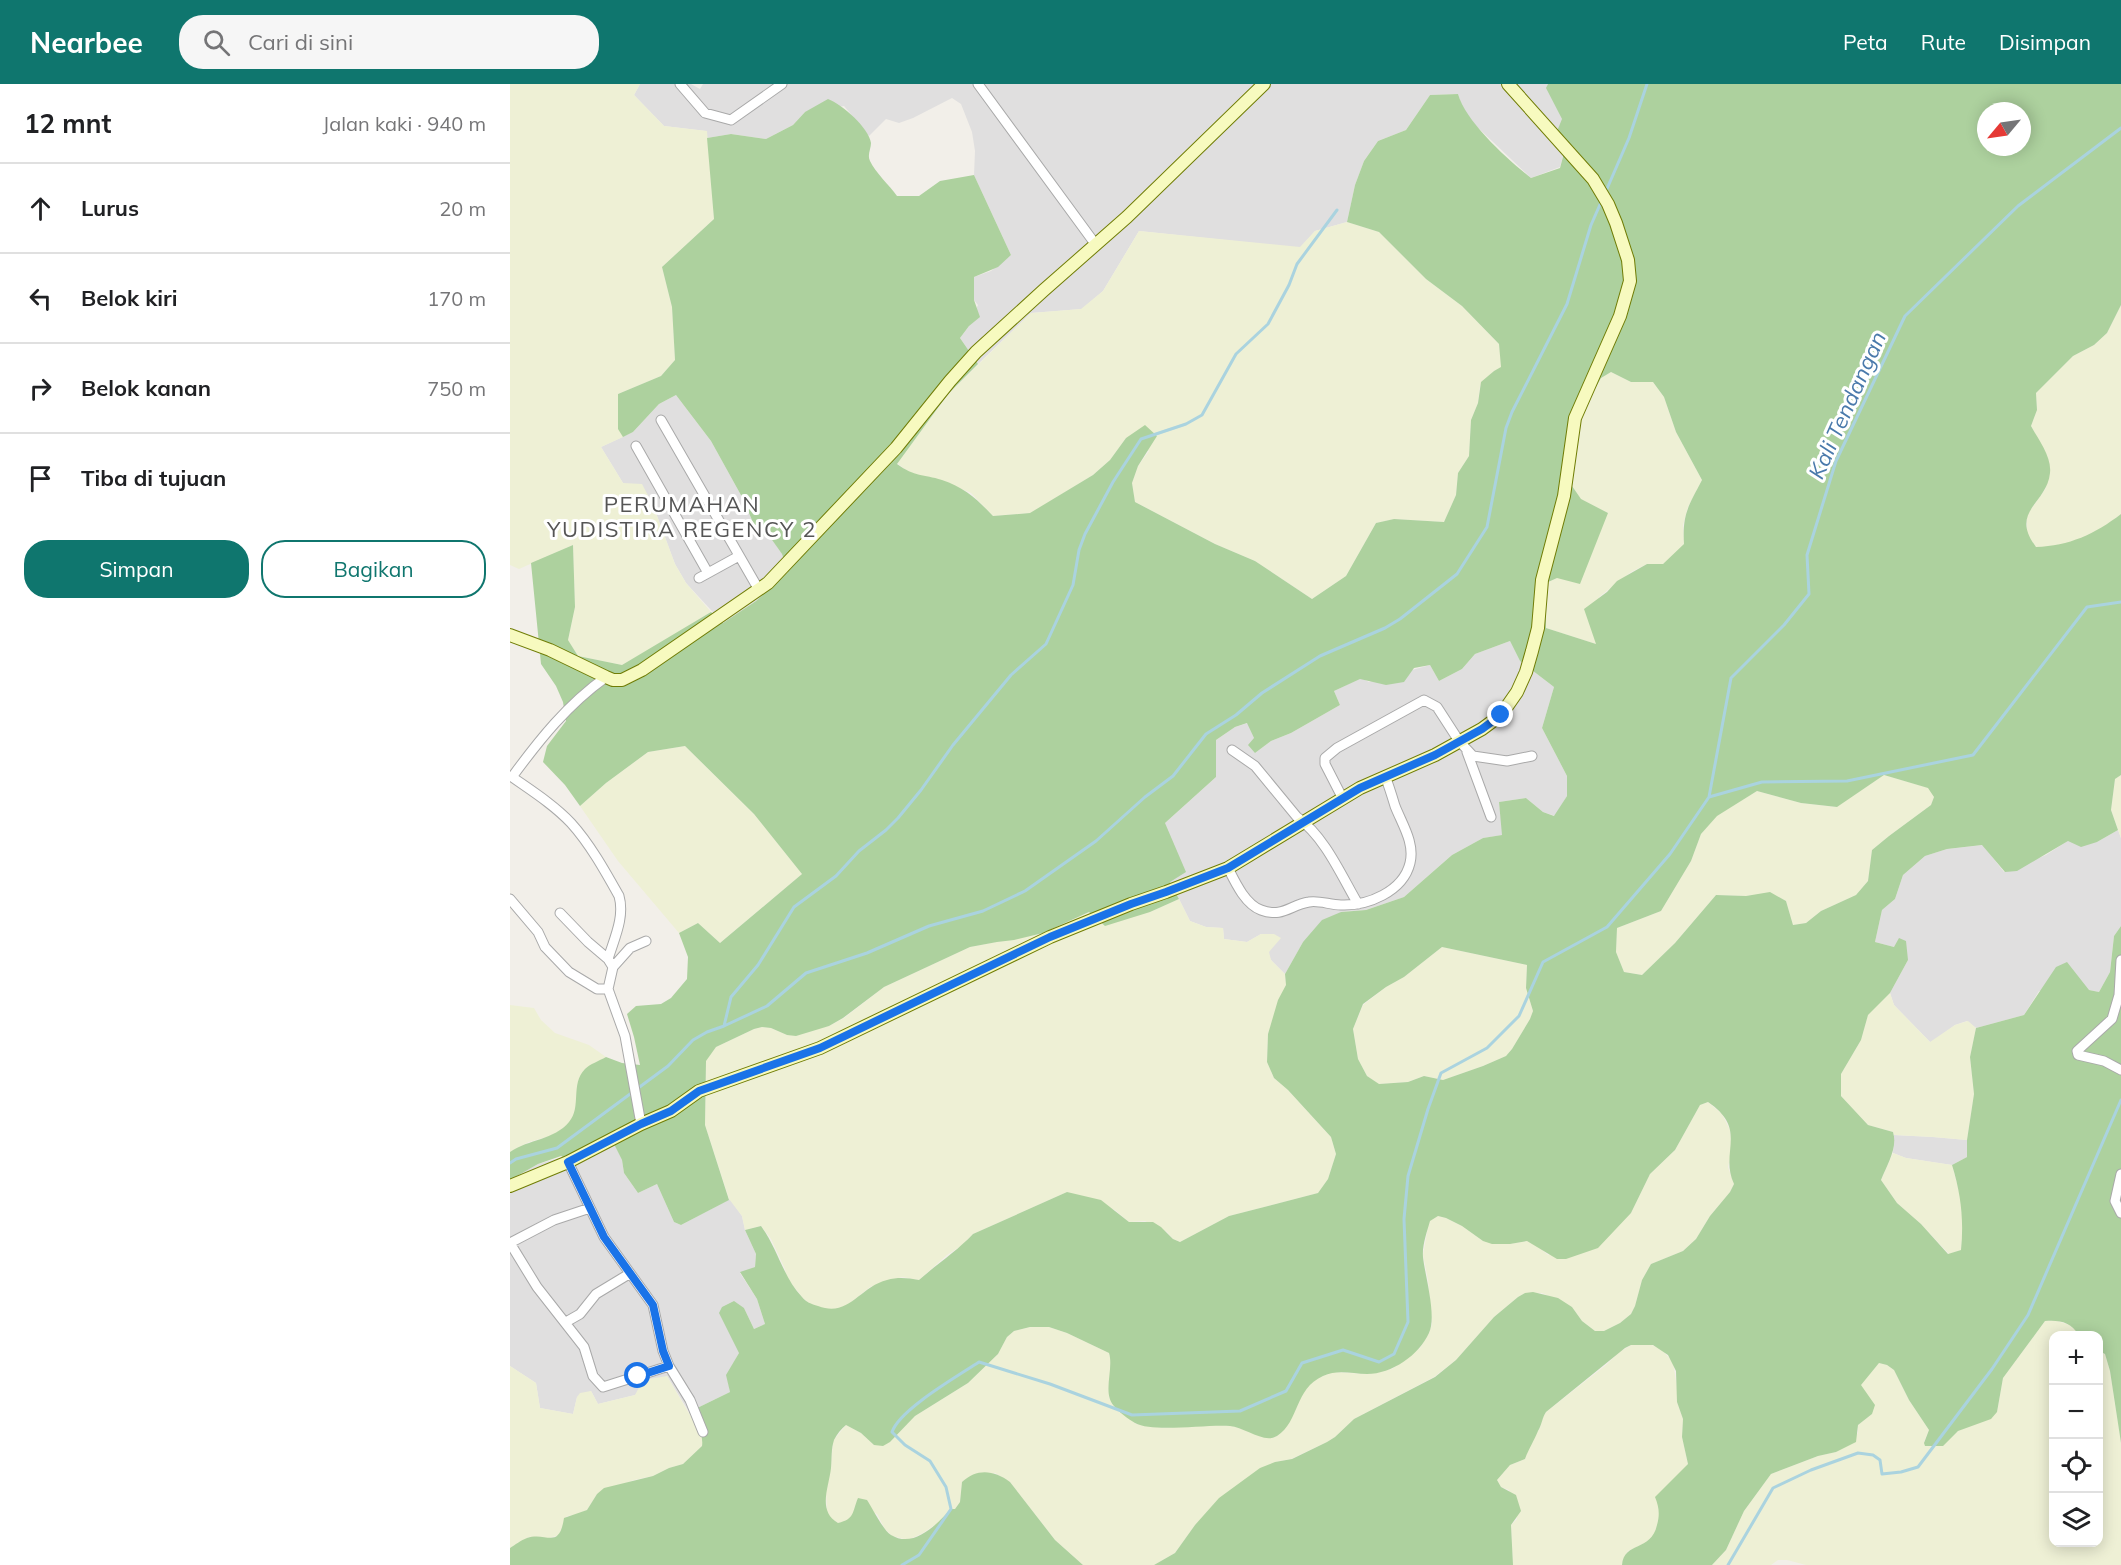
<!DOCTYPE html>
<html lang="id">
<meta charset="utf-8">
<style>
body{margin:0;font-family:Mulish,sans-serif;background:#f6f6f6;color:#202124}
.controls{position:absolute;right:18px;bottom:18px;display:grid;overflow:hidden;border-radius:12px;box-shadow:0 3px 15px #0003}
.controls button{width:54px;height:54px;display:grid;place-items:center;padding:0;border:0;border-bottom:2px solid #e0e0e0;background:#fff;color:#202124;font:30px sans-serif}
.compass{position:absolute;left:1467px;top:18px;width:54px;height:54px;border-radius:50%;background:#fff;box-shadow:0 3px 15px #0003;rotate:241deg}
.stop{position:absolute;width:18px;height:18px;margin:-14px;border:4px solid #1a73e8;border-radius:50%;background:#fff}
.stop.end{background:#1a73e8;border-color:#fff;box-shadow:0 2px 6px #0008}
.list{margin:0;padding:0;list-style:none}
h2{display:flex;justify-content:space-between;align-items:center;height:78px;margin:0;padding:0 24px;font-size:26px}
h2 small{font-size:20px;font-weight:400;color:#757577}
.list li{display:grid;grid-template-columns:39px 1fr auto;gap:18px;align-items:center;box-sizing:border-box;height:90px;padding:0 24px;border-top:2px solid #e0e0e0}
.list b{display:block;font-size:22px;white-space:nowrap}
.list em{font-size:20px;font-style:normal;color:#757577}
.actions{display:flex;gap:12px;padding:18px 24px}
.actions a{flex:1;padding:14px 0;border:2px solid #0f766e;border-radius:24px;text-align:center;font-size:21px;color:#0f766e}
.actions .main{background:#0f766e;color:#fff}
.icon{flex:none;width:33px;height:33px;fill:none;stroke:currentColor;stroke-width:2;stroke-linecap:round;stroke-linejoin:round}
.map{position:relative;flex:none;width:1611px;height:1481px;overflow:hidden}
header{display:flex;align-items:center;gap:36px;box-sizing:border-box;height:84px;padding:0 30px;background:#0f766e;color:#fff}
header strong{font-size:28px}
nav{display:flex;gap:33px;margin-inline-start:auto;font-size:21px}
.search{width:420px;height:54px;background:#f6f6f6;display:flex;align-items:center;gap:15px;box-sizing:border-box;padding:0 21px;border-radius:24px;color:#757577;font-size:22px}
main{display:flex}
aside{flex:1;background:#fff}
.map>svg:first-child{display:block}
</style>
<header>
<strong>Nearbee</strong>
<div class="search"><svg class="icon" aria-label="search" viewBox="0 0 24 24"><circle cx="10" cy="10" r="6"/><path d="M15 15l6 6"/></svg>Cari di sini</div>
<nav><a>Peta</a><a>Rute</a><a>Disimpan</a></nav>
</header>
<main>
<aside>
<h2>12 mnt<small>Jalan kaki · 940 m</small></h2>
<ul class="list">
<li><svg class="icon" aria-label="ahead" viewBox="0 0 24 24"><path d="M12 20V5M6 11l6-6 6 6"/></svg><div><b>Lurus</b></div><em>20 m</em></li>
<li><svg class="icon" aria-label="left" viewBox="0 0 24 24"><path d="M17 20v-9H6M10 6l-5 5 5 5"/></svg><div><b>Belok kiri</b></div><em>170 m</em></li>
<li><svg class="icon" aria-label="right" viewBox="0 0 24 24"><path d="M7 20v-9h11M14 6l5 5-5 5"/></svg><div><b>Belok kanan</b></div><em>750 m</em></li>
<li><svg class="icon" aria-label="arrive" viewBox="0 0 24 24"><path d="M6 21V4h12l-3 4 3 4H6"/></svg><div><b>Tiba di tujuan</b></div></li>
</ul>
<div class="actions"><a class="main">Simpan</a><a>Bagikan</a></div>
</aside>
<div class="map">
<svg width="1611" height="1481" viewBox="0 0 1611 1481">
<rect width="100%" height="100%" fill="#f2efe9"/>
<path fill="#e0dfdf" d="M130,0H181L190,5L193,0H1038L1037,4L1052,35L1054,68L1050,83L1021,94L963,39L952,22L948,10L920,11L896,46L868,57L854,77L845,101L837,138L805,147L790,164L629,147L593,207L572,225L521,229L468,280L450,254L459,242L468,221L464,216V193L481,187L501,171L464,91L465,67L462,48L451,20L442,14L403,34L389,39L376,35L359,52L334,22L295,28L283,41L256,55L221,50L197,54L196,47L154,42L124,11Z
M166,311L201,357L232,413L248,450L260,452L272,470L278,488L246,517L213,539L176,499L165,480L143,421L113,399L91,363L123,348L149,320Z
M1000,557L1010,577L1044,603L1032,644L1057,692V712L1045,732L1033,728L1016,714L989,718L993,751L973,754L942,771L894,813L856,826L831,828L793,858L775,890L761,876L751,850L737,858L714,855L713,844L696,843L680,837L660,797L655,739L706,693V656L725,643L738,639L744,654L745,669L761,657L781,649L830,621L824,607L851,594L859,598L920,581L929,597L952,585L965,570Z
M1608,746L1611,754V842L1604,852L1600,888L1589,908L1579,906L1529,907L1514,931L1466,944L1457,937L1445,941L1421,959L1384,921L1380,909L1398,876L1384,863L1365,858L1372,826L1385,815L1393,791L1415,772L1437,765L1473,761L1494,788L1536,771L1559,756L1587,758Z
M1384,1051L1423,1053L1457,1056V1073L1442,1081L1396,1074L1383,1069Z
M104,1059L112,1076L114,1089L128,1109L147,1100L164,1138L171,1141L220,1115L232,1132L235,1146L246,1170L245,1183L230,1189L247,1215L255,1240L244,1245L234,1224L229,1269L217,1291L220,1308L179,1328L157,1292L125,1311L88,1320L81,1307L67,1313L63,1330L30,1324L26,1299L0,1282V1096L28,1080Z"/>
<path fill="#eef0d5" d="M0,0H130L124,11L154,42L197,47L204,135L152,183L162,223L165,276L151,292L108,310L113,353L91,363L113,399L132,400L143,421L165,480L176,499L201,528L147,562L112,581L68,572L58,556L65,523L63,461L9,485L0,481Z
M837,138L869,148L916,195L952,222L989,260L992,284L984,287L970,302L968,319L961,336L959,372L948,389L946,411L934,438L884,435L866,439L836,492L802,515L745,477L705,460L625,418L622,399L628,382L639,367L616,354L600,376L583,391L521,429L483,432L461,409L432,397L401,390L387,379L438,310L521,229L571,225L593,207L629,147L790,163L805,147Z
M1611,221V430L1593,444L1562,459L1544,463H1526L1517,451V431L1536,404V370L1521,342L1527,326L1526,309L1563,272L1584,261L1597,249Z
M1101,288L1121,298H1143L1154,313L1166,348L1192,396L1178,423L1173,441L1174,460L1170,467L1153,480H1137L1121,488L1089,513L1086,560L1036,544L1035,507L1036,499L1047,494L1098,429L1070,415L1062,402L1070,330L1091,293Z
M175,662L244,730L292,790L210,859L188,839L169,849L108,777L70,722L96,699L138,668Z
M1374,691L1419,704L1424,713L1421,721L1379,752L1362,766L1358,797L1346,811L1311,827L1296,839L1283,841L1276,817L1260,809L1236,812L1206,811L1165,859L1132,891L1114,888L1106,868L1107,844L1151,827L1181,777L1191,750L1206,732L1247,707L1291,719L1326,723Z
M1611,691V754L1601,726L1605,695Z
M669,815L680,837L696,843L713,844L714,855L737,858L751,850H764L771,854L759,868L761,876L775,890L776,901L758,950L757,978L764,994L778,1006L821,1053L826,1070L818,1095L808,1109L719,1132L670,1158L663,1155L657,1148L635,1137L619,1138L605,1126L557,1108L463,1150L451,1162L437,1171L409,1196L392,1193L360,1203L334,1224L317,1226L300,1220L293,1214L277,1194L275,1185L261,1155L251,1142L235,1146L232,1132L219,1115L195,1041L196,976L206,963L244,945L252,943L261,944L277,951L319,942L334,934L374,903L460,863L533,849L579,828H640Z
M932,863L1017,881L1016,904L1023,927L1020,935L1002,965L996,972L973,982L933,996L914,992L898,998L868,1000L857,992L848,975L843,945L853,921L876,903L894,893Z
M1380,909L1384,921L1420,958L1445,941L1458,937L1466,944L1460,973L1464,1010L1457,1056L1423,1053L1384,1051L1383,1048L1358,1041L1331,1012V990L1351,956L1358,930Z
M0,921L24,924L31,936L45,949L79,961L96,973L76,984L63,1033L58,1040L44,1051L19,1058L0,1068Z
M1198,1018L1212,1030L1220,1046L1222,1065L1218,1083L1224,1100L1220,1108L1200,1132L1186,1155L1173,1167L1141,1180L1132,1196L1125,1222L1121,1230L1110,1239L1094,1247H1085L1072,1237L1062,1223L1032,1209H1015L1008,1213L984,1233L946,1276L924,1293L844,1335L825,1353L817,1358L781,1375L765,1378L685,1441L665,1469L644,1481H573L545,1456L500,1398L485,1389L452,1398L450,1418L445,1425H441L429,1438L413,1449L398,1456L382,1452L375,1445L367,1430L345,1422L343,1431L337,1437L328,1439L321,1435L317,1428L316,1408L321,1382L323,1357L336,1341L351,1349L364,1361L380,1358L405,1332L458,1299L488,1270L497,1253L504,1247L520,1243H539L557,1249L599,1269L601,1278L599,1313L602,1320L626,1340L654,1344L699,1340L723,1342L758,1354L766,1353L785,1327L791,1312L802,1297L822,1288L857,1290L882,1285L910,1264L919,1249L922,1240L918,1196L913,1171L919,1137L928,1132L936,1134L952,1142L973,1157L1000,1160L1017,1157L1025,1160L1038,1171L1121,1129L1140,1090L1165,1066L1190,1021Z
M1383,1069L1396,1074L1442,1081L1451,1115L1453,1144L1451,1166L1439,1170L1411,1140L1387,1119L1371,1096Z
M1535,1237H1547L1563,1242L1569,1251L1544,1252V1458H1588L1589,1267L1595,1270L1600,1287L1611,1359V1481H1296L1277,1476H1268L1261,1481H1202L1216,1466L1234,1427L1261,1390L1308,1372L1326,1368L1348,1349V1341L1362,1330L1359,1314L1350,1301L1369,1279L1377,1281L1384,1286L1399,1316L1419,1346L1414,1358L1432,1362L1448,1347L1487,1328L1493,1294Z
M1121,1261H1142L1151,1265L1163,1278L1168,1310L1167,1318L1173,1335L1172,1353L1178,1380L1148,1421L1150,1430L1146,1448L1142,1456L1118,1467L1113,1476L1112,1481H1003L1001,1441L1007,1435L999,1406L991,1403L987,1396L1000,1381L1015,1375L1020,1359L1030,1344L1032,1335L1036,1328L1096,1281L1108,1269Z
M0,1282L26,1299L30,1324L63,1330L67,1313L70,1309L81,1307L88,1320L125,1311L133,1296L157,1292L190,1348L193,1358L192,1362L173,1380L159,1384L143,1392L124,1396L87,1410L77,1426L66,1431L57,1432L49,1451L36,1455L19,1453L0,1464Z"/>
<path fill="#add19e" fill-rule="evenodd" d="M1038,0H1611V221L1597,249L1584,261L1563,272L1526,309L1527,326L1521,342C1528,355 1542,373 1540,389C1537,420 1499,427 1526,463C1559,462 1585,450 1611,430V691L1605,695L1601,726L1608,746L1587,758L1571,763L1558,757L1507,787L1495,788L1472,761L1437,765L1415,772L1393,791L1385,815L1372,826L1365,858L1384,863L1389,854L1396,857L1398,876L1380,909L1358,931L1351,956L1331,990V1012L1358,1041L1383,1048C1388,1064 1377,1081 1371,1096L1387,1119L1411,1140L1438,1170L1451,1166C1454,1136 1451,1110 1442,1081L1457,1073V1056L1464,1010L1460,973L1466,944L1514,931L1546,883L1557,878L1579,906L1589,908L1600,888L1604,852L1611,842V1359L1600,1287L1595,1270L1589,1267L1588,1252L1569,1251C1560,1238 1551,1236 1535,1237L1493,1294L1487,1328L1481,1335L1448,1347L1433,1362H1415L1414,1359L1419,1346L1399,1316L1384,1286L1377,1281L1369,1279L1351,1301L1365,1321L1362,1330L1348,1341L1346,1358L1326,1368L1308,1372L1261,1390L1234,1427L1216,1466L1202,1481H1112C1114,1457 1141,1468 1147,1441C1150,1430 1149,1423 1145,1413L1178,1380L1172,1353L1173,1335L1167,1318L1166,1287L1158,1271L1143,1261H1121L1115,1264L1036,1328C1032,1334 1032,1340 1028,1347C1024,1357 1019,1364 1015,1375L1000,1381L987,1396L991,1403L1006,1411L1011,1427L1001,1441L1003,1481H644L665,1469L685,1441L709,1414L750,1384L765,1378L782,1375L817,1358L825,1353L844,1335L925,1293L946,1276L984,1233L1008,1213L1015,1209L1023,1208L1048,1214L1062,1223L1072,1237L1085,1247H1094L1110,1239L1121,1230L1125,1222L1132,1196L1141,1180L1173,1167L1186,1155L1200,1132L1220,1108L1224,1100C1209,1068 1239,1046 1198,1018L1190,1021L1165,1066L1140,1090L1121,1129L1088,1164L1056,1175H1047L1017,1157L1000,1160H982L973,1157L952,1142L936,1134L928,1132L920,1137C917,1148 912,1161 913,1173C915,1192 927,1232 919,1249C909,1271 882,1290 857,1290C842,1290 828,1285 813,1292C784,1305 790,1337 767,1352C754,1360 734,1343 720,1342C697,1340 643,1349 625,1339C618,1335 609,1328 604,1322C592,1309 604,1285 599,1269L557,1249L539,1243H520L504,1247L497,1253L488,1270L458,1299L405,1332L380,1358L373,1362L364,1361L351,1349L336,1341C331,1345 327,1350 324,1356C321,1365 322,1374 321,1384C319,1403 307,1427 328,1439C345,1435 342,1428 348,1414L357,1416C363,1425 373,1446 381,1451C404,1465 427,1440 441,1425H445L450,1418L452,1398C467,1384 484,1386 500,1398L545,1456L573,1481H0V1464C5,1461 11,1456 17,1454C36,1447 49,1467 54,1434L77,1426L87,1410L94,1404L143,1392L159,1384L173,1380L192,1362C194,1350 185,1338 179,1328L220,1308L216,1291L229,1269L209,1229L212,1223L224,1217L234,1224L244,1245L255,1240L247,1215L230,1188L245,1183L246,1170L235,1146L251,1142C268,1165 273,1193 292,1213C296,1218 301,1220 308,1222C339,1234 349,1203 377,1196C388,1193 398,1194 409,1196C427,1180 447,1167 463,1150L557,1108L591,1116L619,1138H643L651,1143L663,1155L670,1158L719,1132L808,1109L818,1095L826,1070L821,1053L778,1006L764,994L757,978L758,950L768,916L776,901L775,890L793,858L812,836L831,828L856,826L894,813L942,771L973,754L992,751L989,718L1016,714L1033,728L1044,732L1057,712V692L1032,644L1044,603L1010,577L1000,557L965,570L952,585L929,597L920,581L904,584L894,598L876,601L850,595L824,607L830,621L781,649L761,657L745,669L738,661L744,654L737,639L725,643L706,656V693L655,739L676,788L660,798L669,815L640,828L595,842L579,828L533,849L504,856L487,858L460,863L374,903L333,934L319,942L286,952L277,951L261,944L252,943L244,945L206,963L196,977L195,1041L219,1116L171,1141L164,1138L147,1100L128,1109L114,1089L112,1076L104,1060L65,1079L51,1072L28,1080L0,1096V1068C19,1055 44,1056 59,1038C72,1023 60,1000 75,985C80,980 89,977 96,973L112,979L130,981L124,953L117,930L126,922L151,920L161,914L177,895L178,873L169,849L188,839L210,859L292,790L244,730L175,662L138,668L96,699L70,722L55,701L33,678L37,662L56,637L53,618L46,602L31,580L21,479L63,461L65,523L58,556L68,572L112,581L201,528L213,539L246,517L278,488L272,470L260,453L248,450L232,413L201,357L166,311L149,320L123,348L113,353L108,345V310L151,292L165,276L162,223L152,183L204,135L197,54L221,50L256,55L283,41L295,28L318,15C332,20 359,44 361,59C361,65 357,71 360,77C365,88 380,102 387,112H409L430,97L464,91L501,171L488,183L464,193V216L470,233L459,242L450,254L468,280L438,310L387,380C405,393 413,390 432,396C454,403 468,416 483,432L520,429L583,391L600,376L616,354L635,341L647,352L628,382L622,399L625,418L705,460L745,477L802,515L836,492L866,439L884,435L934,438L946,411L948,389L959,372L961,336L968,319L971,298L984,287L991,283L989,260L952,222L916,195L869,148L837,138L845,101L854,77L868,57L896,46L920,11L948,10C956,38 997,75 1021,94L1050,84L1054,69L1043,57L1052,35L1036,4ZM1476,27H1512V63H1476ZM1101,288L1121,298H1143L1154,313L1166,348L1192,396C1179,421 1172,430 1174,460L1153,480H1137L1107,497L1097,508L1074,525L1086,560L1036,544L1035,507L1036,499L1047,494L1070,500L1098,429L1071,415L1062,402L1070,330L1091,294ZM1374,691L1418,704L1424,713L1421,721L1379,752L1362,766L1358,797L1346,811L1311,827L1296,839L1283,841L1276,817L1260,808L1236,812L1206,811L1165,859L1132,891L1114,888L1106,868L1107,844L1151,827L1181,777L1191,750L1207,732L1247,707L1291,719L1327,723ZM932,863L1017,881L1016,904L1023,927L1020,935L1002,965L996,972L973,982L933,996L914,992L898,998L869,1000L857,992L848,975L843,945L853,920L876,903L894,893Z"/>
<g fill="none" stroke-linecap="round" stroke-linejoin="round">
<path stroke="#aad3df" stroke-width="3" d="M1096,107L1119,54L1137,0
M1199,713L1221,594L1274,541L1299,510L1297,471L1326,377L1395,232L1508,122L1611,44
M214,942L221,913L248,881L284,823L326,792L349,767L376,746L388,734L411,706L443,661L501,591L536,560L563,501L569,466L575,450L603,398L631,355L676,340L692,331L726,270L758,240L779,201L787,180L827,126
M0,1079L6,1075L47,1064L158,982L183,956L197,948L214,942L257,922L296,889L357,869L419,842L473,827L515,807L586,757L635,713L663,692L696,650L726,631L752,609L810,572L875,544L890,535L947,490L977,443L996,344L1002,328L1057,220L1081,141L1092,116
M392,1481L409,1471L441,1425L436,1403L420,1377L395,1361L382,1348C390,1325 448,1292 469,1278L540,1300L622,1331L730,1327L776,1307L792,1279L833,1266L869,1278L884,1270L898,1238L894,1135L898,1092L918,1025L931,989L977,964L1009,932L1033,878L1097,843L1160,770L1199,713L1252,698L1337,697L1463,671L1577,523L1611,518
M1218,1481L1263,1404L1301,1386L1348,1369L1363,1371L1370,1376L1372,1390L1391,1388L1408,1383L1482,1285L1518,1231L1611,1016"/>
<g stroke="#a9a9a9" stroke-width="11">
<path id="street" d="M170,0L195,29L221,36L272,0
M468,0L586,161
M151,336L249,506
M126,362L198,489
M189,494L229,472
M96,593C57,621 30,655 2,693C22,707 44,721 61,739C80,760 95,787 109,812C115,833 104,855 98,875L103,883L98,905L115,952L131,1040
M722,666L745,682L787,733C815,753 831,791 848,820
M957,668L981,733
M833,715L815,680V674L827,664L914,616L927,623L949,657L963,672L997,677L1022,672
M718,784C725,798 735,820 751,826C773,834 780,821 799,818C809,816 820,821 831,821C857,822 893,808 900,779C905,759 892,740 885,722C882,712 879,702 875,692
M0,815L28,848L35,863L59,888L87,905H98
M50,829L78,858L98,875
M1611,876L1609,911L1602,935L1567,967L1568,971L1594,977L1611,986
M103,883L120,864L136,857
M58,1078L94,1153L143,1221L153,1267L159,1282L180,1316L193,1348
M1611,1090L1605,1117L1611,1129
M0,1159L27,1203L74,1263L83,1292L93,1303L159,1282
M0,1159L44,1136L80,1124
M56,1238L70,1230L86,1210L119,1190"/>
</g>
<g stroke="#707d05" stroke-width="14">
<path id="secondary" d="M0,551L40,566L96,593L103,596H112L132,586L258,499L386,364L440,297L466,268L534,206L617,133L754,0
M0,1102L58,1078L131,1040L161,1027L189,1007L310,964L540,853L621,820L656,808L718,784L850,704L925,671L972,645L991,631L1007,608L1016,588L1022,567L1028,544L1032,496L1054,412L1065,334L1110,232L1120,197L1118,176L1106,139L1098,120L1083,95L998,0"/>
</g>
<use href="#street" stroke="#fff" stroke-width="9"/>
<use href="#secondary" stroke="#f7fabf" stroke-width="12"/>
</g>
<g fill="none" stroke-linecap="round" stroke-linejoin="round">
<path stroke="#1a73e8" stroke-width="8" d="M128,1292L159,1282L153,1267L143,1221L94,1153L58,1078L131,1040L161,1027L189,1007L310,964L540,853L621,820L656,808L718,784L850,704L925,671L972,645L991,631"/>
</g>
<g text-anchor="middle" stroke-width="6" stroke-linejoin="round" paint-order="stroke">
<g font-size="22" font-style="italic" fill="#4a7aab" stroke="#fff">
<text transform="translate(1337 321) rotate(-66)" y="8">Kali Tendangan</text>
</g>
<g font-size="22" letter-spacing="1.5" fill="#555" stroke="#fff">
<text x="172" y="428">PERUMAHAN<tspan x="172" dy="25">YUDISTIRA REGENCY 2</tspan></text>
</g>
</g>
</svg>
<div class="controls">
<button>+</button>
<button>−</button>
<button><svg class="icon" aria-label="locate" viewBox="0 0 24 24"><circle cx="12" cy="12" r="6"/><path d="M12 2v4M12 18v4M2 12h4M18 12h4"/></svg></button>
<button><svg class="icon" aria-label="layers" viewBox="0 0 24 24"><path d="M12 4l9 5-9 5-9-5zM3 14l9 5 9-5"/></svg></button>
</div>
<svg class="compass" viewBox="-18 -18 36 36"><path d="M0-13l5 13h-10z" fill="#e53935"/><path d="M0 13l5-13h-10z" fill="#757577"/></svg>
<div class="stop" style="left:128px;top:1292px"></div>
<div class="stop end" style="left:991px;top:631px"></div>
</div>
</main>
